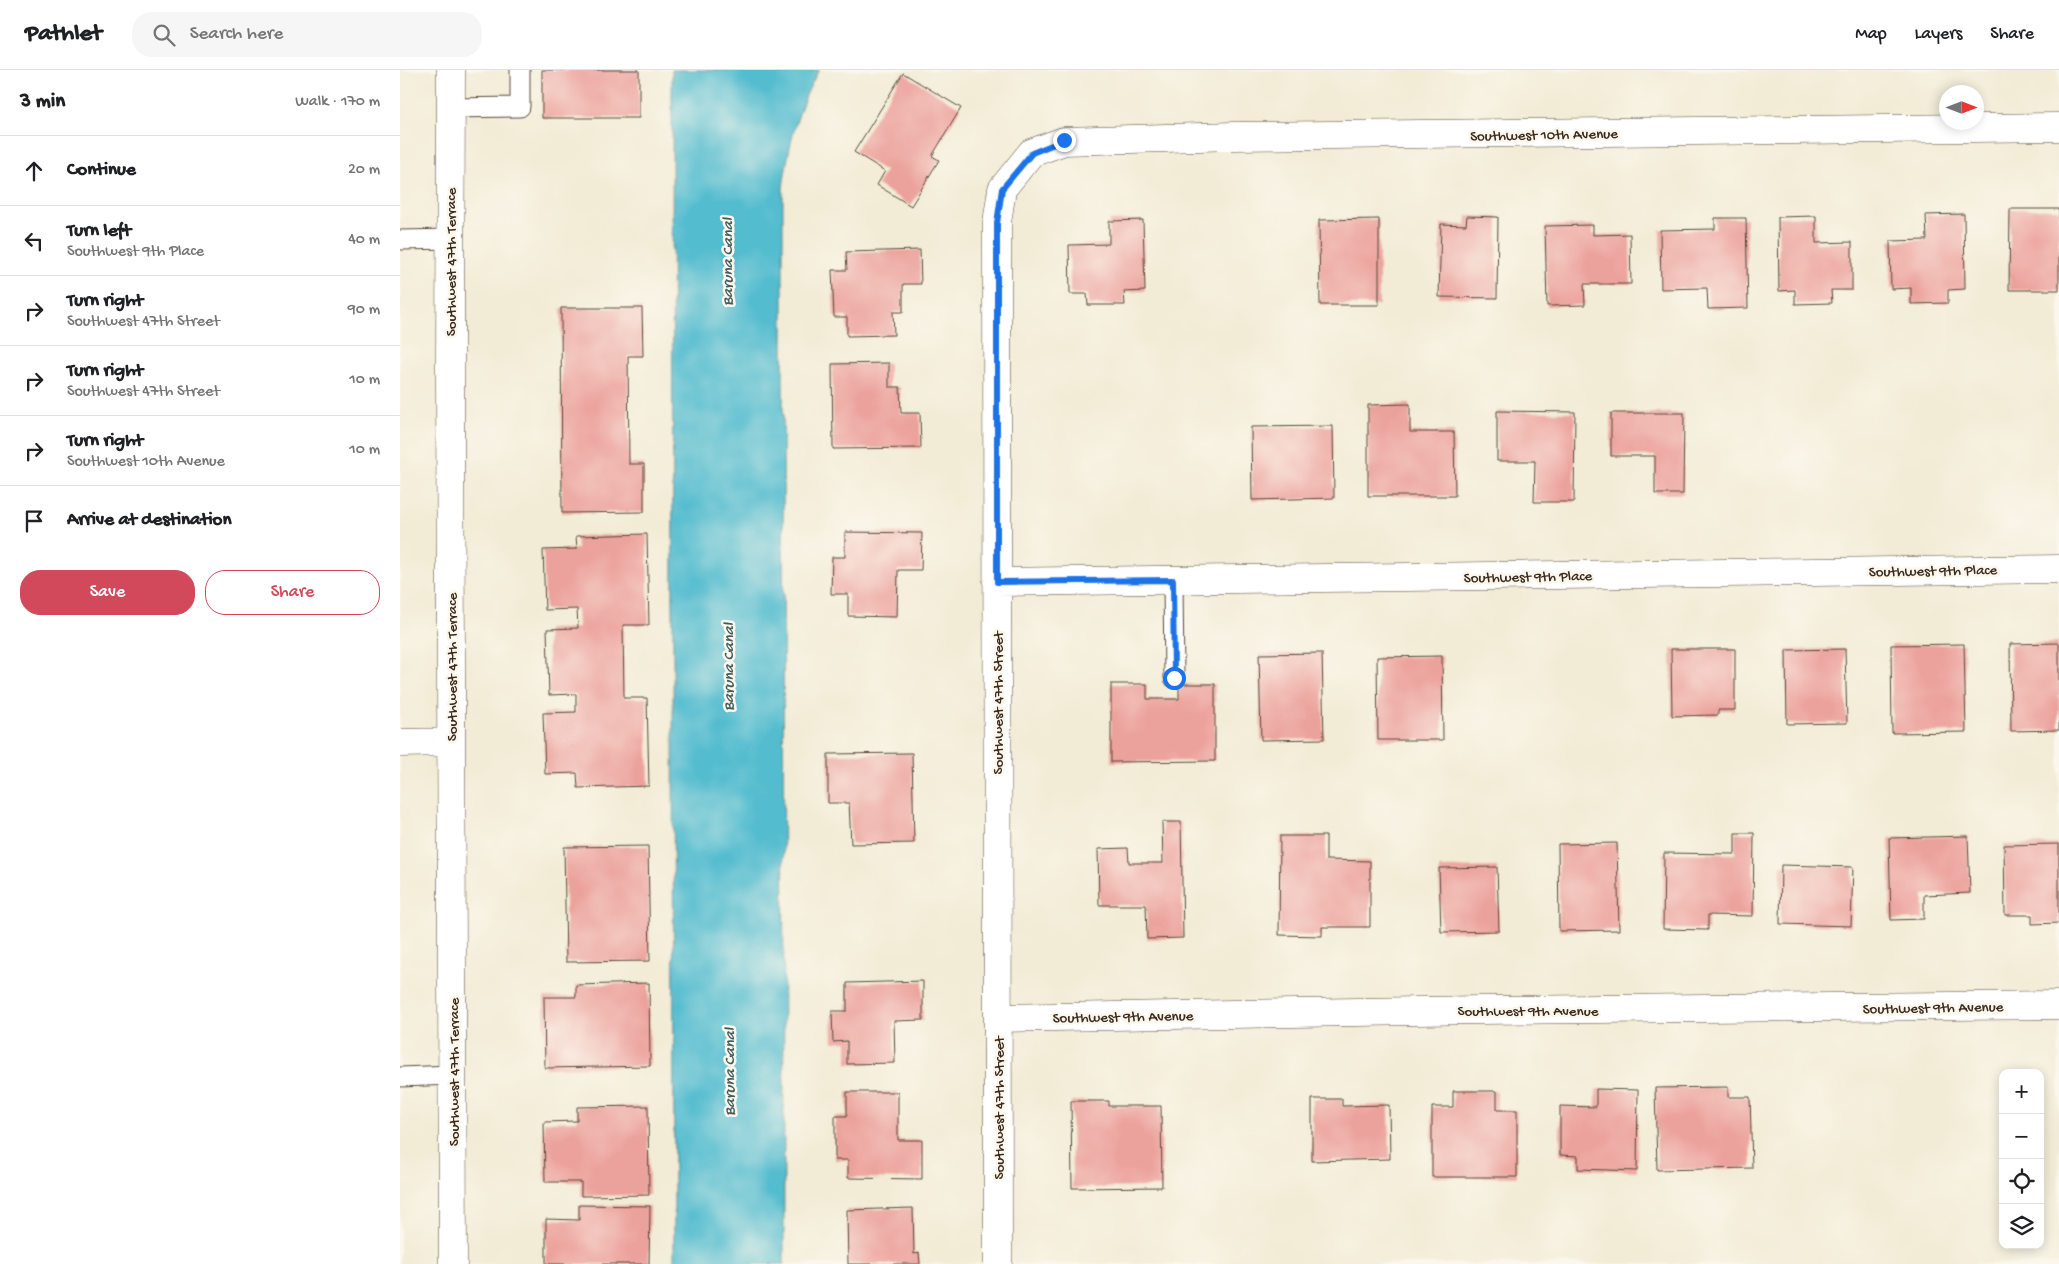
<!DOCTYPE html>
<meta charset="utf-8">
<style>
body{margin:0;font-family:"Gochi Hand",sans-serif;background:#f6f6f6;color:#202124}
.controls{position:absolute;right:15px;bottom:15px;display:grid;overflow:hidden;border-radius:10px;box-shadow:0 2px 12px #0003}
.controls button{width:45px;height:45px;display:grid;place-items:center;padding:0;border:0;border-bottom:1px solid #e0e0e0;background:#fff;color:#202124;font:25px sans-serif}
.compass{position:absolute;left:1539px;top:15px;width:45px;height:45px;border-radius:50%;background:#fff;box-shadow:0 2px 12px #0003;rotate:90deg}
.stop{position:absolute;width:15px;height:15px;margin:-11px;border:4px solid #1a73e8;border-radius:50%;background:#fff}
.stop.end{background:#1a73e8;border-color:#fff;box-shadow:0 1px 5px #0008}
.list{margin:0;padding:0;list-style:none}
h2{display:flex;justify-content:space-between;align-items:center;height:65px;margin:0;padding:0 20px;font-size:21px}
h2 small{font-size:16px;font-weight:400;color:#757577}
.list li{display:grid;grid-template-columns:32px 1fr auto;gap:15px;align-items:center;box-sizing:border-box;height:70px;padding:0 20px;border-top:1px solid #e0e0e0}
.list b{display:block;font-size:19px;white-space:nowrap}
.list p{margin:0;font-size:16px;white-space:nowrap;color:#757577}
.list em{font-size:16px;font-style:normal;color:#757577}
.actions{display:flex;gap:10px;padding:15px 20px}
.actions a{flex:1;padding:11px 0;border:1px solid #d1495b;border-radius:20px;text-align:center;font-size:18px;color:#d1495b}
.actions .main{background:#d1495b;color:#fff}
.icon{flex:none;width:28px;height:28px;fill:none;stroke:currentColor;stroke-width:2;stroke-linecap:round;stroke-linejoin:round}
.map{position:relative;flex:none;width:1659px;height:1194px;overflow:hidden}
header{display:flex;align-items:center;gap:30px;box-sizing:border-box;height:70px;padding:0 25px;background:#fff;border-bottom:1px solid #e0e0e0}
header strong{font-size:24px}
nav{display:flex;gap:28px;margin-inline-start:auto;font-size:18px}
.search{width:350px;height:45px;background:#f6f6f6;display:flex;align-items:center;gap:12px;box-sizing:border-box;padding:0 18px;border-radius:20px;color:#757577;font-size:19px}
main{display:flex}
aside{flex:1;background:#fff}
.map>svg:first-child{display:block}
</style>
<header>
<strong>Pathlet</strong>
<div class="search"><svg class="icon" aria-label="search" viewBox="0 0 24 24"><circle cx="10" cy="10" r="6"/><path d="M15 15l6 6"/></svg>Search here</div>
<nav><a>Map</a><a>Layers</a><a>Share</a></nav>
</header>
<main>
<aside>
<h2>3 min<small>Walk · 170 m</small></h2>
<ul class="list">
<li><svg class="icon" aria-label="ahead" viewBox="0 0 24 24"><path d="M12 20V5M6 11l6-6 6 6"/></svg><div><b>Continue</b></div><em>20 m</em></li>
<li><svg class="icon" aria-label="left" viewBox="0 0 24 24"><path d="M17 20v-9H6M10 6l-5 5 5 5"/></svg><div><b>Turn left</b><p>Southwest 9th Place</p></div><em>40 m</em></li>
<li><svg class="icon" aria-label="right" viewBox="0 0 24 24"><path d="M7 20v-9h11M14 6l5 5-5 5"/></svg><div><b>Turn right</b><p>Southwest 47th Street</p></div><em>90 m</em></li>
<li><svg class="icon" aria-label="right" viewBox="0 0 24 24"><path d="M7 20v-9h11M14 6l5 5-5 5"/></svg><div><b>Turn right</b><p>Southwest 47th Street</p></div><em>10 m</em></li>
<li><svg class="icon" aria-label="right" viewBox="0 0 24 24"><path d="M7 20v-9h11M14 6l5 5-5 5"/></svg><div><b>Turn right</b><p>Southwest 10th Avenue</p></div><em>10 m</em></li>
<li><svg class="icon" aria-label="arrive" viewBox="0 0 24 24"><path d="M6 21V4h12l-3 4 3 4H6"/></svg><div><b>Arrive at destination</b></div></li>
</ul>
<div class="actions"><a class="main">Save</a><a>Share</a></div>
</aside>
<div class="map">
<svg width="1659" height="1194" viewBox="0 0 1659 1194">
<rect width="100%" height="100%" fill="#fbf7ec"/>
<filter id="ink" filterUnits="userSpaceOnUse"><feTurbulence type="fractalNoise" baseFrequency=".02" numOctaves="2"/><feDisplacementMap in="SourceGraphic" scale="10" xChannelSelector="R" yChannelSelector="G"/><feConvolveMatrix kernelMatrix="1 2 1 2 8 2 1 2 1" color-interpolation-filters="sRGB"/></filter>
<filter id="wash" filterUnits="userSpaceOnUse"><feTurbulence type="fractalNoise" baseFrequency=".0096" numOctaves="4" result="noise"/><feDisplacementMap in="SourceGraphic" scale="20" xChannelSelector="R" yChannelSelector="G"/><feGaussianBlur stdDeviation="1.12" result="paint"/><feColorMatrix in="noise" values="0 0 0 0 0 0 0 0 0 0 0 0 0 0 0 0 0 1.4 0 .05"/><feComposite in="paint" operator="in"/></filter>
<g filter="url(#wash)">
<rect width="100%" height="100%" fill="#f2ecd6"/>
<path fill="#53bccf" stroke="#477376" d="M272,0H419C397,37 389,76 383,118L384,1194H274Z"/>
<g id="blocks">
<path fill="#eca29c" d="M142,0H239V48H142Z
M503,3L561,38L532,86L539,90L511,136L477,115L485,101L454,82Z
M1610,139H1659V220H1609Z
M1564,144L1565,219L1548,220V233L1511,234V218L1491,219L1490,171L1527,170L1526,145Z
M1067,146L1098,147L1097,228L1039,227L1041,154L1066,155Z
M1416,146V173L1452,172V220H1431L1432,233L1395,234V220L1379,221L1378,147Z
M1315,148H1346L1348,238L1308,239L1307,218L1261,219L1260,160L1315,159Z
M979,149V235H920L919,150Z
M743,150L745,221L724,222L725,235H688L687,224H670L669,175L709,174V151Z
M1193,155V165L1230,164L1231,214H1184L1185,235L1147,236L1145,156Z
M520,180L521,214H503V242H493L494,265L447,266V247H434L432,200H447L446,182Z
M161,238H242L243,286H228L229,394H244V442L162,443Z
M489,293V317H500L501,343H520L521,378L433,379L432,294Z
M1010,334V362H1054L1055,426H968V335Z
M1097,341L1175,342L1174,432H1134L1135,391H1097Z
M1211,343H1284L1283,424H1255V386H1211Z
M933,356L934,428L852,430L851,357Z
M445,462L522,463L521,500H498L497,547L448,546V524H431L432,487H445Z
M247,464L249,555H223L224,628H247L249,716L178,718L177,703L145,704L143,643L176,642V624L149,625L147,559L178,558L177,539L145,540L143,480L177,479L176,466Z
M1659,573V660L1611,661L1610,574Z
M1564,574L1566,662L1492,663L1491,575Z
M1271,579H1335V640H1318V645L1272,646Z
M1445,579L1447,653L1387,654L1386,580Z
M922,583L924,669L861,670L859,584Z
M1042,586L1043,670H978L977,587Z
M711,614H747V629H779V614H815V691L711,692Z
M512,683L514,773L451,774L449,733H428V684Z
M762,752H781L783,868L747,869L746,835H699L698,779L728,778L729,793H763Z
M1335,763H1354L1353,846L1308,845V860L1263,859L1264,783L1335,784Z
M880,766H926V790L970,791V857H922V866L879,865Z
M1568,766L1570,823L1524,825V849L1491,850L1489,768Z
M1217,773L1219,860L1159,861L1158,774Z
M1659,774V853L1632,854V845H1605L1604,775Z
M248,776L250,891L166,892L164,777Z
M1381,795L1453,797L1451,856L1380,854Z
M1097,797L1099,861L1041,862L1039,798Z
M523,911V950L494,951L495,993L447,994V971L433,972L432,941H447V913Z
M249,913L250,996L145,998L144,927H176V915Z
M1328,1017V1027H1350L1352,1098L1257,1100L1255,1018Z
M1196,1019L1238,1020L1237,1101L1178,1099V1086L1160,1085V1036L1196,1037Z
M1053,1021H1097V1040H1117V1107H1032V1037H1053Z
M447,1022H498V1070H522V1109L448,1108V1090H435V1046H447Z
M912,1029H942V1036L989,1035L990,1089L912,1091Z
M671,1031H709V1036H761L762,1117L672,1118Z
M248,1036L249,1125L181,1126V1112H145L144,1052L177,1051V1037Z
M179,1135L250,1136L249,1194H146V1149L179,1150Z
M513,1138L514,1184L519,1183L520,1194H448L447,1140Z"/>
</g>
</g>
<g filter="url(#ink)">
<use href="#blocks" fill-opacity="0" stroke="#56473a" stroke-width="1"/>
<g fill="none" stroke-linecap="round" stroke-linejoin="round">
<g stroke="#56473a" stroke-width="21">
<path id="service" d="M51,38L120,37V0
M0,170L51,169
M773,510L774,608
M0,1007L53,1005"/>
</g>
<g stroke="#56473a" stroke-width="29">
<path id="minor" d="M51,0L50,299L53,1194
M597,512L1659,499
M0,673L51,672
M598,948L1081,940L1659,935
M598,1194L597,153L602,119L631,83L664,71L833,66L1659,57"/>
</g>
<use href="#service" stroke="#fff" stroke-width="19"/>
<use href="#minor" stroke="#fff" stroke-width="28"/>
</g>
</g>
<g fill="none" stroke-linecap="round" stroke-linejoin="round" filter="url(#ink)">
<path stroke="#1a73e8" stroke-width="6" d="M664,70L632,83L602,119L597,153V512L773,510L774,608"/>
</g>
<g text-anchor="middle" stroke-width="5" stroke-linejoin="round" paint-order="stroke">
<g font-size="15" fill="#3b2a1e" stroke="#fbf7ec">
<text transform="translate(1144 64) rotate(-1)" y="5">Southwest 10th Avenue</text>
<text transform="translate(50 192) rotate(-90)" y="5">Southwest 47th Terrace</text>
<text transform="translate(1533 500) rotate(-1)" y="5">Southwest 9th Place</text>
<text transform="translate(1128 506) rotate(-1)" y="5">Southwest 9th Place</text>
<text transform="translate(51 597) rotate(-90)" y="5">Southwest 47th Terrace</text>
<text transform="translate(597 633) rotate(-90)" y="5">Southwest 47th Street</text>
<text transform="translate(1533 937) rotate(-1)" y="5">Southwest 9th Avenue</text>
<text x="1128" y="945">Southwest 9th Avenue</text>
<text transform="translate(723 946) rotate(-1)" y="5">Southwest 9th Avenue</text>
<text transform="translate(53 1002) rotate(-90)" y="5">Southwest 47th Terrace</text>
<text transform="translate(598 1038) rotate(-90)" y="5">Southwest 47th Street</text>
</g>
<g font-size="16" font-style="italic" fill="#435d5c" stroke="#fbf7ec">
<text transform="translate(326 192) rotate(-90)" y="6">Baruna Canal</text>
<text transform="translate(327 597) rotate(-90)" y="6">Baruna Canal</text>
<text transform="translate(328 1002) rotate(-90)" y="6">Baruna Canal</text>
</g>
</g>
</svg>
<div class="controls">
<button>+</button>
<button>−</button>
<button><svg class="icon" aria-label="locate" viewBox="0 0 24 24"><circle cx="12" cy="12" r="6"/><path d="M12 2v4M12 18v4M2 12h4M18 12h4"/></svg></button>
<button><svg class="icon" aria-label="layers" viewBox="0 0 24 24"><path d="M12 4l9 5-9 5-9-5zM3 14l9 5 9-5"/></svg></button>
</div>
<svg class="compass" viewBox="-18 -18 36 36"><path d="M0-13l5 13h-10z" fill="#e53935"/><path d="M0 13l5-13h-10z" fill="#757577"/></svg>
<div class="stop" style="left:774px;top:608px"></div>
<div class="stop end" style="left:664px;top:70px"></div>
</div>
</main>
